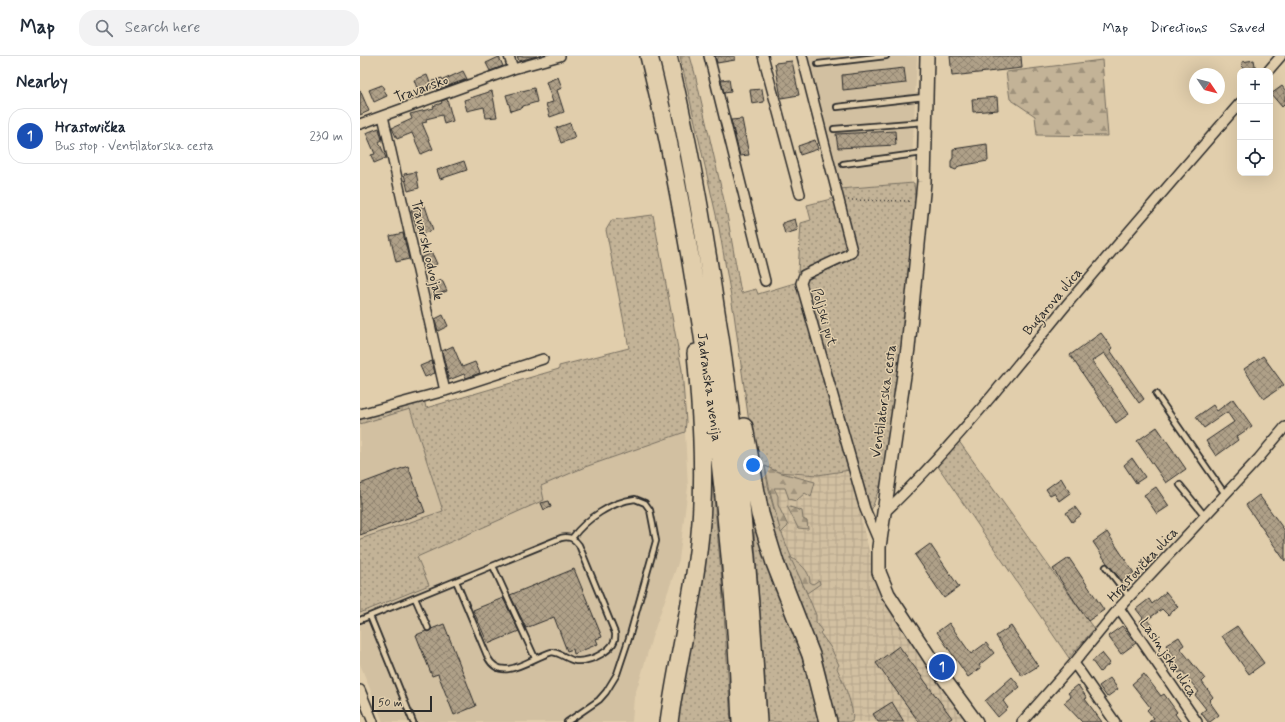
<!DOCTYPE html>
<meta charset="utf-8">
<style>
body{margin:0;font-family:Mynerve,sans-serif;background:#f2f2f3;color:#1f2937}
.controls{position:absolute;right:12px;top:12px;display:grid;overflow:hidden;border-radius:8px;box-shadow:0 4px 16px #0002}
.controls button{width:36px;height:36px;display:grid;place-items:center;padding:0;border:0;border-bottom:1px solid #e0e1e3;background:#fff;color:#1f2937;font:20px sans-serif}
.compass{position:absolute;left:829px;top:12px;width:36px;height:36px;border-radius:50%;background:#fff;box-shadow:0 4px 16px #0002;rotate:125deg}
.scale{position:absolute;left:12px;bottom:10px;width:60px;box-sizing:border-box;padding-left:4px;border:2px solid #2b2b2b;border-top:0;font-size:11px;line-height:14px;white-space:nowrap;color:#2b2b2b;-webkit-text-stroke:3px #e1ceac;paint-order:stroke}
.you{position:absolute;left:393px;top:409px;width:14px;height:14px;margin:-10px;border:3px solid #fff;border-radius:50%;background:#1a73e8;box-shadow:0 0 0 6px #1a73e833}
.badge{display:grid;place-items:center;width:26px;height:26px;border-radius:50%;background:#1f6fb2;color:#fff;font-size:13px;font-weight:700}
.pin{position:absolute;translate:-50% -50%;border:2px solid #fff;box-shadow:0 1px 4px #0006}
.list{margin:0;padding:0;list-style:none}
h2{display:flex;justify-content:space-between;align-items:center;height:52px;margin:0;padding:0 16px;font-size:17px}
h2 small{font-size:13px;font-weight:400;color:#747a83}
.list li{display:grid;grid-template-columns:26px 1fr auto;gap:12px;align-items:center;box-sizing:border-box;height:56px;margin:0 8px 8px;padding:0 8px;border:1px solid #e0e1e3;border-radius:16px}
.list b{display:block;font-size:15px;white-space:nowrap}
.list p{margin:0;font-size:13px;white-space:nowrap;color:#747a83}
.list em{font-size:13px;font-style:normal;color:#747a83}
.icon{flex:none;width:22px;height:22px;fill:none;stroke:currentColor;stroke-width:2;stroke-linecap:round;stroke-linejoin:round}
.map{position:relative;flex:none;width:925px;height:666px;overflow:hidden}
header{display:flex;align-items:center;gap:24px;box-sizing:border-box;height:56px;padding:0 20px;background:#fff;border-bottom:1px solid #e0e1e3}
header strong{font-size:19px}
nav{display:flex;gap:22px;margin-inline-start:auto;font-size:14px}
.search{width:280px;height:36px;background:#f2f2f3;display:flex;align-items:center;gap:10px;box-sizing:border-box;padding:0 14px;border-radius:16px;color:#747a83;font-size:15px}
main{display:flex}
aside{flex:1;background:#fff}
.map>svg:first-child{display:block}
</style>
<header>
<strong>Map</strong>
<div class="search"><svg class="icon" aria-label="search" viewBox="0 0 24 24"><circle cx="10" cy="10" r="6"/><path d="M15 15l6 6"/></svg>Search here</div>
<nav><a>Map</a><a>Directions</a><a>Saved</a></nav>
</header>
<main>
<aside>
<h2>Nearby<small></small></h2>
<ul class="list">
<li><span class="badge" style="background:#1a4fb4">1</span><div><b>Hrastovička</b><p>Bus stop · Ventilatorska cesta</p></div><em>230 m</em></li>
</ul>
</aside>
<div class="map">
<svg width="925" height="666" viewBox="0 0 925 666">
<defs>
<pattern id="industrial-grid" width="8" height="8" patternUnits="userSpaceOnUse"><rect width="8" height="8" fill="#d2c0a1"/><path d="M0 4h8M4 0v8" fill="none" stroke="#b4a58b"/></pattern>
<pattern id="grass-dots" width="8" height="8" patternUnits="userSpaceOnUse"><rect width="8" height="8" fill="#c3b397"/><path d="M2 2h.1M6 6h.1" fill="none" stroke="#9f927b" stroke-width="1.8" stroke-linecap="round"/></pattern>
<pattern id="forest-firs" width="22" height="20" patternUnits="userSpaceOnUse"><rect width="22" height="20" fill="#c3b397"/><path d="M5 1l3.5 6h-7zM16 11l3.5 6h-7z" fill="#9f927b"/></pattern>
<pattern id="building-cross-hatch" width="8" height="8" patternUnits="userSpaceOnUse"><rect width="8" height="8" fill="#afa088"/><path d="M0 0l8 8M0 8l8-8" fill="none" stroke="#8f836f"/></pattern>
</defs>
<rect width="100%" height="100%" fill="#e1ceac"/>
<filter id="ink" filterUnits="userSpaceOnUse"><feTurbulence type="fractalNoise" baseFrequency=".025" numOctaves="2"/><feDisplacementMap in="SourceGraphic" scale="8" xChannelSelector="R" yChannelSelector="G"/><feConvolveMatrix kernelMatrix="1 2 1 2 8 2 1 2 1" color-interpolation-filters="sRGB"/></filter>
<g filter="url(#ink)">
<path fill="#d2c0a1" d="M446,0H557L551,127L479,133Z
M50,352L83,455L0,483V368Z
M325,376L328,431L319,504L292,581L281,620L274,641L272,666H23L0,608V557L69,529L57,501L184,444L180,430L225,411Z"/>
<path fill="url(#industrial-grid)" d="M405,410L418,416L458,419L490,414L517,529L611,666H494L489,644L471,592L459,577L462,574L456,567V559L426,491L411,440Z"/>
<path fill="url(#grass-dots)" stroke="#776f61" d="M320,0H330L335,18L366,153L381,237L396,233L398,238L438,226L441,246L465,323L490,414L458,419L418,416L405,410C411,463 436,510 456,559V567L462,575L460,577L471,592L479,609L477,612C482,624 496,654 492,666H477L462,603L423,515L396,417L374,258L359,172Z
M554,127L556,149L542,294L525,409L521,427L511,455L445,225C460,212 483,212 497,198L479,133Z
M475,142L489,194L438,216L441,167L451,164L447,149Z
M293,159L322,314L326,366L325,376L225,411L181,430L184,444L57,501L69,529L0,557V483L83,455L50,353L0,368V361L64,343L66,352L199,313V310L269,292L246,174L252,164Z
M598,384L734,573L709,602L577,409Z
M353,431L362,527L371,666H316C331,588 346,512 351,432Z
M394,476H396C416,540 448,599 459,666H406L403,600Z"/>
<path fill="url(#forest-firs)" stroke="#776f61" d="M742,4L748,80L677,79L675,60L650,43L646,16Z
M405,410L418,416L455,426L451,441L445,437L436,445L429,443L425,432H414L418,440V449L428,470L421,477L411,440Z
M427,450L442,455L443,463L447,465L448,473L438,472Z
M430,501C439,506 450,515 450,526L453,528L459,524L460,528L447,537Z"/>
<path fill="url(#building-cross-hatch)" stroke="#2b2b2b" d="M157,0H177L159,5Z
M355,0H375V4L357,7Z
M590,0H661L662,12L592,20Z
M139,1L143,10L130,15L126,7Z
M894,4L896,15H883L882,6Z
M432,5L439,39L421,42L415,7Z
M544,12L546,27L483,34L482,19Z
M103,15L107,23L77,34L73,25L82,22L83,24Z
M67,19L72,32L59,37L54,24Z
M198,21L202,32L197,34L204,56L190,61L186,48L193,46L186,26Z
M369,23L371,36L364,37L361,24Z
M22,29L27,40L14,46L9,34Z
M922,30L925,34V48L922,51L911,38Z
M174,32L177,46L163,50V51L151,55L146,39Z
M402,33L404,46L392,48L390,34Z
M0,34L9,55L0,59Z
M132,35L137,61L126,62L124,51L107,55L104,44Z
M637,41L638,54L613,56L612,43Z
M87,43L93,65L84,68L82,59L66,63L67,66L62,67L73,93L61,98L52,77L37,83L32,72L52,63L50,58L74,52L73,50L82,47L81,45Z
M382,63L389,99L380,100L371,64Z
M210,67L215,82L201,87L196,72Z
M19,72L22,84L19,86L26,102L14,107L11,99L15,98L6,77Z
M535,75L536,89L478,92L476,78Z
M455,84L458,93L440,99L438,90Z
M627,88L628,105L599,110L596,114L591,112V105L593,102V93Z
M104,105L107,114L80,123L77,114Z
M56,116L59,132L48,135L44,118Z
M65,150L73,174L59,179L51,154Z
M435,163L438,174L425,178L422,167Z
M43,177L49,203L36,206L30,180Z
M72,197L77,208L64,214L61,202Z
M82,224L87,235L73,240L69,229Z
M83,259L88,270L78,275L75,263Z
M741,277L752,292L750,294L784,343L779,347L744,297L732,305L769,358L756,367L710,299Z
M93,290L102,311L115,306L120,317L106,322L104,318L89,324L82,295Z
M903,300L924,329L904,343L884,313Z
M72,305L75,317L65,321L60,310Z
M873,343L892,370L876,381L878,384L856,400L846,385L874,366L867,356L844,372L836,361L853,349L857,355Z
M797,371L826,413L806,427L777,385Z
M772,402L785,421L776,427L764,409Z
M48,410L65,456L0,479V428Z
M701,422L710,437L699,445L694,437L690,439L686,433Z
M796,431L809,450L797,458L784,439Z
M899,439L925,475V505L886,449Z
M189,445L191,451L184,454L181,447Z
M715,451L721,459L712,466L706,457Z
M747,476L774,517L762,525L747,507L733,486Z
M570,488L599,531L584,542L555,499Z
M709,502L744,554L728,565L693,513Z
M214,513L242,581L236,583L238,588L214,598L213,593L207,595L194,561L166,572L150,539Z
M806,536L818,551L808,559L802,553L787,564L792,570L787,574L780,565L783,562L776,553L789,543L792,548Z
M143,542L159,575L128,588L113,554Z
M589,567L611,598L626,587L634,597L619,609L621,612L608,621L577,576Z
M84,568L116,650L94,659L78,618L72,620L56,579Z
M651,570L678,610L662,620L636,580Z
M762,570L776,587L761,598L748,580Z
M877,570L904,607L889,618L862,580Z
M819,581L824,589L820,592L845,623L842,626L853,641L849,645L859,659L850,666H848L841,657L846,653L835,639L839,636L822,615L819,617L808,604L813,600L806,589Z
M539,590L592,662L586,666H559L516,607Z
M742,597L750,607L740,616L732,605Z
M784,618L801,640L804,638L817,656L815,658L821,666H789L794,662L787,654L790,651L772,628Z
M652,621L660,631L643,645L648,652L638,661L625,645Z
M750,622L758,633L747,641L739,630Z
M718,629L727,642L725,643L742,666H722L704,647L711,641L708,637Z
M532,646L544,666H518L513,658Z"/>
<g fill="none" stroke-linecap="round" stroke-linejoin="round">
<g stroke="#2b2b2b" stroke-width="8">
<path id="lane" d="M458,8L526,0
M477,51L564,41
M474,73L564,66
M483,108L563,97
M796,338L865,438
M820,429L845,460
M133,510L175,602
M746,511L769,541
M55,542L68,572
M10,560L53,666
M0,564L201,482C209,480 214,482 219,489L255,577C258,594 230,606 216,605C208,604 201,597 192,596C172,601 142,628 128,602L96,525
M207,666L239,644L246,636L257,618L269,582L296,485L290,454L285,447L275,443C251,446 226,463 212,482"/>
</g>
<g stroke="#2b2b2b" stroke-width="12">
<path id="street" d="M149,0L153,13
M349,0L405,225
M403,0L440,138
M442,0L492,195L491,197L444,219L441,227L505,453L519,486
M908,15L921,0
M23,60L85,335
M0,68L153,13L200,0
M0,358L85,335L183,303
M524,457C589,395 646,323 703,253C761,184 821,115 880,47
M759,552L837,666
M714,607L755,666
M0,634L13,666
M662,666L714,607L759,552L899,402L925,371"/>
</g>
<g stroke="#2b2b2b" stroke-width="16">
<path id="secondary" d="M567,0L564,126L548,292L519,491V516L528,538L580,617L616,666"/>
</g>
<g stroke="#2b2b2b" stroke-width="20">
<path id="highway" d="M289,0C306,68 319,137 331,206C357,358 375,512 381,666
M308,0C327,78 341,156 353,236C376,379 390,522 398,666
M384,371L400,458L415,507L451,599L468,666
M309,666C318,599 336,534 341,466C345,410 341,353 336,297"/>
</g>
<path stroke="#2b2b2b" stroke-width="1.5" stroke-dasharray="1 3" stroke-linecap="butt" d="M488,144L552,145"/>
<use href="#lane" stroke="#e1ceac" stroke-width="4.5"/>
<use href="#street" stroke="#e1ceac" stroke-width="9"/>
<use href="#secondary" stroke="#e1ceac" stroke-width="13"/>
<use href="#highway" stroke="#e1ceac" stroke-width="17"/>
</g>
</g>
<g text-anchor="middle" stroke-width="3" stroke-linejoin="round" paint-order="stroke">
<g font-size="14" fill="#2b2b2b" stroke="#e1ceac">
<text transform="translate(61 32) rotate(-20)" y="5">Travarsko</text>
<text transform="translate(68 194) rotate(77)" y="5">Travarski odvojak</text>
<text transform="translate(692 245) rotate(-50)" y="5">Bugarova ulica</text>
<text transform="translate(465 261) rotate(74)" y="5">Poljski put</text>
<text transform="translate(350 331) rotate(82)" y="5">Jadranska avenija</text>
<text transform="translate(523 345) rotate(-82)" y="5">Ventilatorska cesta</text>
<text transform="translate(782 508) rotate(-47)" y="5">Hrastovička ulica</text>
<text transform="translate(809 601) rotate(56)" y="5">Lasinjska ulica</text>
</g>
</g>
</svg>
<div class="controls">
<button>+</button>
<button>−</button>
<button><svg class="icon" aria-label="locate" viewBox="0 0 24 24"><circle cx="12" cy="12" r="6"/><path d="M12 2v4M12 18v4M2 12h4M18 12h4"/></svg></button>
</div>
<svg class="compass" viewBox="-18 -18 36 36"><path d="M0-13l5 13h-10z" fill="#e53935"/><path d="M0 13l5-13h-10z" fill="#747a83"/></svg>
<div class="scale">50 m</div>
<div class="you"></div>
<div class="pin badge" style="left:582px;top:611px;background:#1a4fb4">1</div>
</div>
</main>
